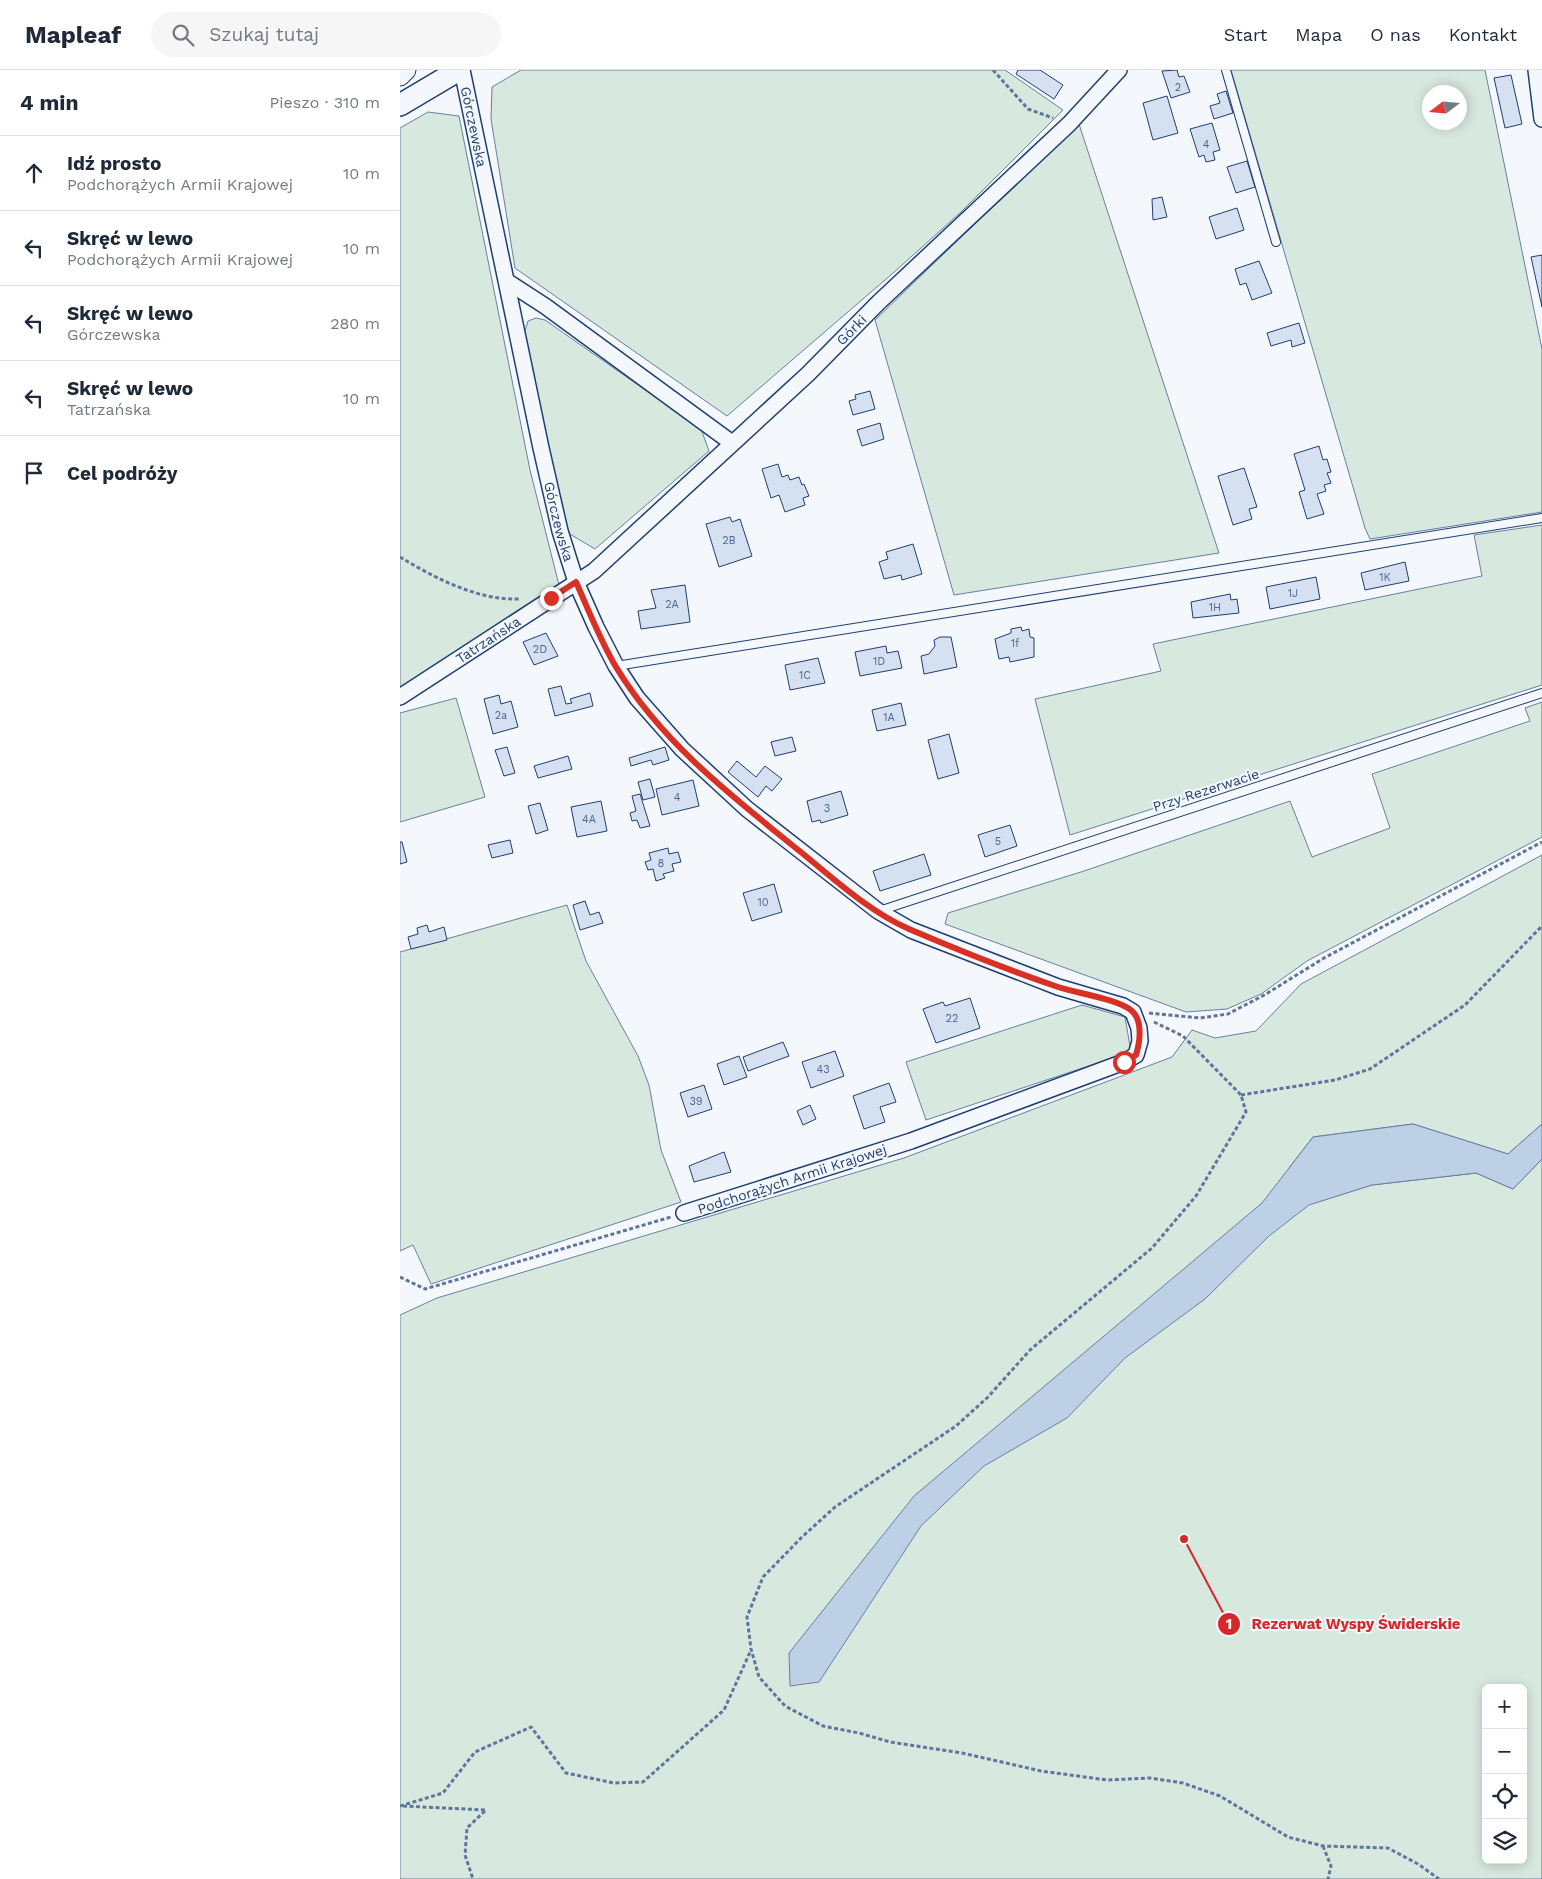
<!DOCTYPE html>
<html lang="pl">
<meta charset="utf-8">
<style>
body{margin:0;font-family:"Work Sans",sans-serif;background:#f6f6f7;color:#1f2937}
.controls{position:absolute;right:15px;bottom:15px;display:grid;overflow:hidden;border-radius:8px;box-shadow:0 2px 12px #0003}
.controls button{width:45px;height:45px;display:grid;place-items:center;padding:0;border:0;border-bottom:1px solid #e0e1e3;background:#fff;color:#1f2937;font:25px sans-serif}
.compass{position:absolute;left:1022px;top:15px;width:45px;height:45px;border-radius:50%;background:#fff;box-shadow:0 2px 12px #0003;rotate:254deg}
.stop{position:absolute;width:15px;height:15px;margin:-11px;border:4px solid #d93025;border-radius:50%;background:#fff}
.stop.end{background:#d93025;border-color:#fff;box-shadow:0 1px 5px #0008}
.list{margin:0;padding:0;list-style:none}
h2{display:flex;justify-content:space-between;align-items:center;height:65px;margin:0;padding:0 20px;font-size:21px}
h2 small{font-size:16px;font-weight:400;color:#747a83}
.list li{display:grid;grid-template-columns:32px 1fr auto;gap:15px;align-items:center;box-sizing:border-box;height:75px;padding:0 20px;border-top:1px solid #e0e1e3}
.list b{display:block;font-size:19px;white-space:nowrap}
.list p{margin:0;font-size:16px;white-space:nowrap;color:#747a83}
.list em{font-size:16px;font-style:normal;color:#747a83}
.icon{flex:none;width:28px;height:28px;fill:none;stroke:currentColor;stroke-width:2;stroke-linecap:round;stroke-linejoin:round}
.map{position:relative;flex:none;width:1142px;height:1809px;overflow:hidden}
header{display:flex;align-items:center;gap:30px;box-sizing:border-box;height:70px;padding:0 25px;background:#fff;border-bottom:1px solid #e0e1e3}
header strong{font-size:24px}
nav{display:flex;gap:28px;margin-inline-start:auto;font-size:18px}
.search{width:350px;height:45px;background:#f6f6f7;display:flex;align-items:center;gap:12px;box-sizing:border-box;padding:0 18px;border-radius:28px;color:#747a83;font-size:19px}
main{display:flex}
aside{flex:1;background:#fff}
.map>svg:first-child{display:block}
</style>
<header>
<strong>Mapleaf</strong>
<div class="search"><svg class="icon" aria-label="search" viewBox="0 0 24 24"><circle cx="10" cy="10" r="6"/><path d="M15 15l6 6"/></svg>Szukaj tutaj</div>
<nav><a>Start</a><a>Mapa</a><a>O nas</a><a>Kontakt</a></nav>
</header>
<main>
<aside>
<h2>4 min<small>Pieszo · 310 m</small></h2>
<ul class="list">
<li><svg class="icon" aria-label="ahead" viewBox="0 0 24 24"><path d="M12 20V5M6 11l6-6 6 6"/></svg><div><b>Idź prosto</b><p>Podchorążych Armii Krajowej</p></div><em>10 m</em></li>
<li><svg class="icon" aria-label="left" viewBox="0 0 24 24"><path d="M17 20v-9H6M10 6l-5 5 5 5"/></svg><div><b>Skręć w lewo</b><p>Podchorążych Armii Krajowej</p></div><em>10 m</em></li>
<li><svg class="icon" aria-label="left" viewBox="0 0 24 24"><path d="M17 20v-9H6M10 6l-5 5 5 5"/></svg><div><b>Skręć w lewo</b><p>Górczewska</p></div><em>280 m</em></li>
<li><svg class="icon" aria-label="left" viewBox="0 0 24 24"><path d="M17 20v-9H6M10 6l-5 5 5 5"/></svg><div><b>Skręć w lewo</b><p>Tatrzańska</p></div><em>10 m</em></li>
<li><svg class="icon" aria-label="arrive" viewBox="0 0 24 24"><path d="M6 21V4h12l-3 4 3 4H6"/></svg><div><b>Cel podróży</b></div></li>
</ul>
</aside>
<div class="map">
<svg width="1142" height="1809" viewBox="0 0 1142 1809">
<rect width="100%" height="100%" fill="#f4f7fb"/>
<path fill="#d7e8df" stroke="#687fa3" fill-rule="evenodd" d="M121,0H605L663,40L561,142L492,204L327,346L115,198L91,49L92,17Z
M831,0H1085L1142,279V442L970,469L965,458ZM1030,22H1060V52H1030Z
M28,42L59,46L130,400L159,515L0,622V58Z
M679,54L819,483L554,525L475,250Z
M136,248L145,250L301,359L309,381L195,479L168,463L136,331L124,264L128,251Z
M1142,455V615L670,765L635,629L761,601L753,574L1082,506L1074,465Z
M56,628L85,727L0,752V643Z
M1142,632V767L907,891L861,924L827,939L786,942L545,854L548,843L681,802L890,731L912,787L990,758L972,704L1130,651L1125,638Z
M1142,785V1054L1108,1084L1013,1054L913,1067L889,1098L914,1133L972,1115L1076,1103L1113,1119L1142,1089V1809H0V1245L37,1228L504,1088L772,987L792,960L815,968L856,961L901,914ZM1086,1618H1123V1790H1086Z
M167,835L186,891L238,986L249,1015L261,1080L281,1132L31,1214L13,1175L0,1181V882Z
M682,935L725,947L731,982L526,1050L506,992Z"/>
<path fill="#bed0e5" stroke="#687fa3" d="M1013,1054L1108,1084L1142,1054V1089L1113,1119L1076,1103L972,1115L909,1135L869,1166L805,1229L725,1288L667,1348L584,1396L521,1456L419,1612L390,1616L389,1583L514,1426L862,1133L913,1067Z"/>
<path fill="#d5e0f0" stroke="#1d3f73" d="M618,0H640L663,15L654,29L616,4Z
M777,0L779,7L784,6L790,22L771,28L762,1Z
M1111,5L1122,54L1105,58L1094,8Z
M826,21L833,43L814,49L810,36L820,33L817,24Z
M767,26L778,63L753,70L743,33Z
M812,53L820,80L813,82L815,90L806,92L804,85L799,87L790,59Z
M847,91L855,117L836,123L827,97Z
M762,127L767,147L753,150L752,129Z
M837,138L844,160L816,169L809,147Z
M1142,185V237L1131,187Z
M859,191L872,223L852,230L846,213L840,215L835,199Z
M899,253L905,273L892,277L891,270L871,276L867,263Z
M470,321L475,339L453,345L449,331L456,329L455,325Z
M480,353L484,369L462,376L457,360Z
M919,376L923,390L927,389L931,402L927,403L931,413L924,415L926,421L917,424L924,444L907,449L899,422L905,420L894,384Z
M378,394L382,407L388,405L390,410L399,407L402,415L404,414L409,426L403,428L405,435L385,442L379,425L371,428L362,399Z
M844,398L857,437L849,439L852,449L833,455L818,406Z
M330,447L332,452L340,449L352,486L319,497L306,454Z
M513,474L522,504L502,510L501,505L484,509L479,492L488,489L486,482Z
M1005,492L1009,511L965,520L961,503Z
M916,507L920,529L870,539L866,517Z
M285,515L290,552L241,559L238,541L256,538L251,520Z
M830,524L831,530L837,529L839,543L793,548L791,532Z
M621,557L622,561L629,559L630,567L634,568V587L610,592L609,587L599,589L595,569L611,563V559Z
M146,563L158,586L134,595L123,572Z
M540,567H551L557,597L524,604L521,586L529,584L535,576L534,570Z
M486,576L487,583L498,581L502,598L460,606L455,582Z
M418,588L425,613L390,620L385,595Z
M161,616L166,634L172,633L170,629L190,623L193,636L155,646L148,619Z
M99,625L101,634L111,631L118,657L93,664L84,629Z
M501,633L506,655L477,661L472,640Z
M549,664L559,703L538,709L528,670Z
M392,667L396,681L375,686L371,672Z
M107,677L115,703L104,706L95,680Z
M265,677L269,690L253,695L251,690L231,696L229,688Z
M168,686L172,699L138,708L134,696Z
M337,691L356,707L365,696L382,709L372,721L366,716L358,727L328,702Z
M250,709L255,727L243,730L238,712Z
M293,710L299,736L262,745L256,719Z
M441,721L448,745L421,753L420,750L412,752L407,731Z
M240,724L250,756L240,758L237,750L232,751L230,743L236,741L232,726Z
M201,731L207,761L177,767L171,737Z
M140,733L148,760L136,764L128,736Z
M610,755L617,776L585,787L578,765Z
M110,770L113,783L92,788L88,775Z
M0,772H2L7,792L0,794Z
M268,778L269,784L278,782L281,792L272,794L274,801L263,804L265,808L256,811L253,799L248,800L245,792L251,790L249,783Z
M524,784L531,805L480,821L473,801Z
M374,814L382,842L352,851L343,823Z
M185,831L190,845L199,842L203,853L180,860L173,835Z
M27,855L29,862L44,857L47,870L11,879L8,867L18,864L17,858Z
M570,928L580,958L536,973L523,939L543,932L545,936Z
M383,972L389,986L348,1001L343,987Z
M435,981L444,1006L411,1018L402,992Z
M339,986L347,1007L324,1015L317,994Z
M489,1013L496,1032L480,1037L485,1052L464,1059L453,1026Z
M304,1015L312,1039L288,1047L280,1023Z
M410,1035L416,1049L403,1055L397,1041Z
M324,1082L331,1102L294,1112L289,1096Z"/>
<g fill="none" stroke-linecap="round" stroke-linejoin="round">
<g stroke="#1d3f73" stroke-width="10">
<path id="service" d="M826,0L876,172
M216,596L1142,448
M479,841L1142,623"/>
</g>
<g stroke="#1d3f73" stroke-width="18">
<g id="minor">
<path id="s1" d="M62,0L141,378L160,461L176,512L196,557L216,596L237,628L282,679L347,739L478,841L511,860L658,917L723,936L733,942L739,958L740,971L736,985L724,992L511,1071L284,1143"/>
<path d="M1136,0L1142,49"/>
<path d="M108,212L145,236L332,373"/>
<path id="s2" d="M0,627L194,501L408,304L478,233L669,54L719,0"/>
</g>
</g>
<g stroke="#1d3f73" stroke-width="21">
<path id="tertiary" d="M0,6L6,0"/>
</g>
<g stroke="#1d3f73" stroke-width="24">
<path id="secondary" d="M0,35L59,0"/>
</g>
<path stroke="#5e769c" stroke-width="3" stroke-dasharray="4 2.5" stroke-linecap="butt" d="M593,0L628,39L653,48
M0,487C35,508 78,531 121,529
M749,943L800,948L828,944L866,924L924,888L1142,772
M754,952L783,966L841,1025L846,1042L796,1126L752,1178L630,1280L588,1327L556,1356L435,1437L402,1467L363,1507L347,1547L351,1579L359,1607L385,1636L423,1656L459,1663L490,1672L562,1683L641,1701L707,1710L750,1708L783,1713L820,1726L888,1767L923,1776L988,1778L1018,1794L1039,1809
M841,1025L935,1010L970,999L1065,935L1142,856
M0,1207L25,1219L271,1147
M0,1736L43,1723L75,1682L131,1657L166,1703L214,1713L243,1712L324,1640L351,1580
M3,1736L86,1740L67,1758L65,1785L73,1809
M923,1776L931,1796L928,1809"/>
<use href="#service" stroke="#f4f7fb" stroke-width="8"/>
<use href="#minor" stroke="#f4f7fb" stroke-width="15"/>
<use href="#tertiary" stroke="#f4f7fb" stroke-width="19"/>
<use href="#secondary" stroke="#f4f7fb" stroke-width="21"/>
</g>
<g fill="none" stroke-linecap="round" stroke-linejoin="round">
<path stroke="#d93025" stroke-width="6" d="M151,528L176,512C189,541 200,570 216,597C262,673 334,728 402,783C435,810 470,842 509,859C558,880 608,900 658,917C676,923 718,929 732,941C743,951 740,972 736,985L724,992"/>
</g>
<g text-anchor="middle" stroke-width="4" stroke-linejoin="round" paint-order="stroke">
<g font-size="11" fill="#4b6792">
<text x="778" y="21">2</text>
<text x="806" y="78">4</text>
<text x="329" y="474">2B</text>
<text x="985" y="511">1K</text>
<text x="893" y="527">1J</text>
<text x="272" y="538">2A</text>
<text x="815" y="541">1H</text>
<text x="615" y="577">1f</text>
<text x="140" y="583">2D</text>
<text x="479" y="595">1D</text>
<text x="405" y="609">1C</text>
<text x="101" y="649">2a</text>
<text x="489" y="651">1A</text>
<text x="277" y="731">4</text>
<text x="427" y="742">3</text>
<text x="189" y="753">4A</text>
<text x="598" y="775">5</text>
<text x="261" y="797">8</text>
<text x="363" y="836">10</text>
<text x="552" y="952">22</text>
<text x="423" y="1003">43</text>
<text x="296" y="1035">39</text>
</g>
<g font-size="14" fill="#1d3f73" stroke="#f4f7fb">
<text dy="5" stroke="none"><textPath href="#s1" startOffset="58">Górczewska</textPath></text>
<text dy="5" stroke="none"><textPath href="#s2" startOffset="584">Górki</textPath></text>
<text dy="5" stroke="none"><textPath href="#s1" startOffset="462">Górczewska</textPath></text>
<text dy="5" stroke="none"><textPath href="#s2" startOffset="105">Tatrzańska</textPath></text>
<text transform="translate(806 720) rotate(-18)" y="5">Przy Rezerwacie</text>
<text transform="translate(392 1109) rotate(-18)" y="5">Podchorążych Armii Krajowej</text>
</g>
</g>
<path fill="none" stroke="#d62828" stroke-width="2" d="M784 1469L829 1554"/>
<g fill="#d62828" stroke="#f4f7fb" stroke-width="2">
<circle cx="784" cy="1469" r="5"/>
<circle cx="829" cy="1554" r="12"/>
</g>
<g font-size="15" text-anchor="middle" font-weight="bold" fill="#fff">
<text x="829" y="1559">1</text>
</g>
<g font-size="15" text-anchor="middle" font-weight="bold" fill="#d62828" stroke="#f4f7fb" stroke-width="4" stroke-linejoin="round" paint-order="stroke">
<text x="956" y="1559">Rezerwat Wyspy Świderskie</text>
</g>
</svg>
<div class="controls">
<button>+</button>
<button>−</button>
<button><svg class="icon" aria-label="locate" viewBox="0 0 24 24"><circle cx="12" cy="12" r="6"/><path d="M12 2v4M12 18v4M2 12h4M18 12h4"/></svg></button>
<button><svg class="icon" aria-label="layers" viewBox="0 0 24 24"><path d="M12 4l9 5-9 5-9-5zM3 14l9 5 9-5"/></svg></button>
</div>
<svg class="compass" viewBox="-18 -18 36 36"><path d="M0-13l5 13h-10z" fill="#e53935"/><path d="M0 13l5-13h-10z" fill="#747a83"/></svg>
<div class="stop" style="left:724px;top:992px"></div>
<div class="stop end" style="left:151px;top:528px"></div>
</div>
</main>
